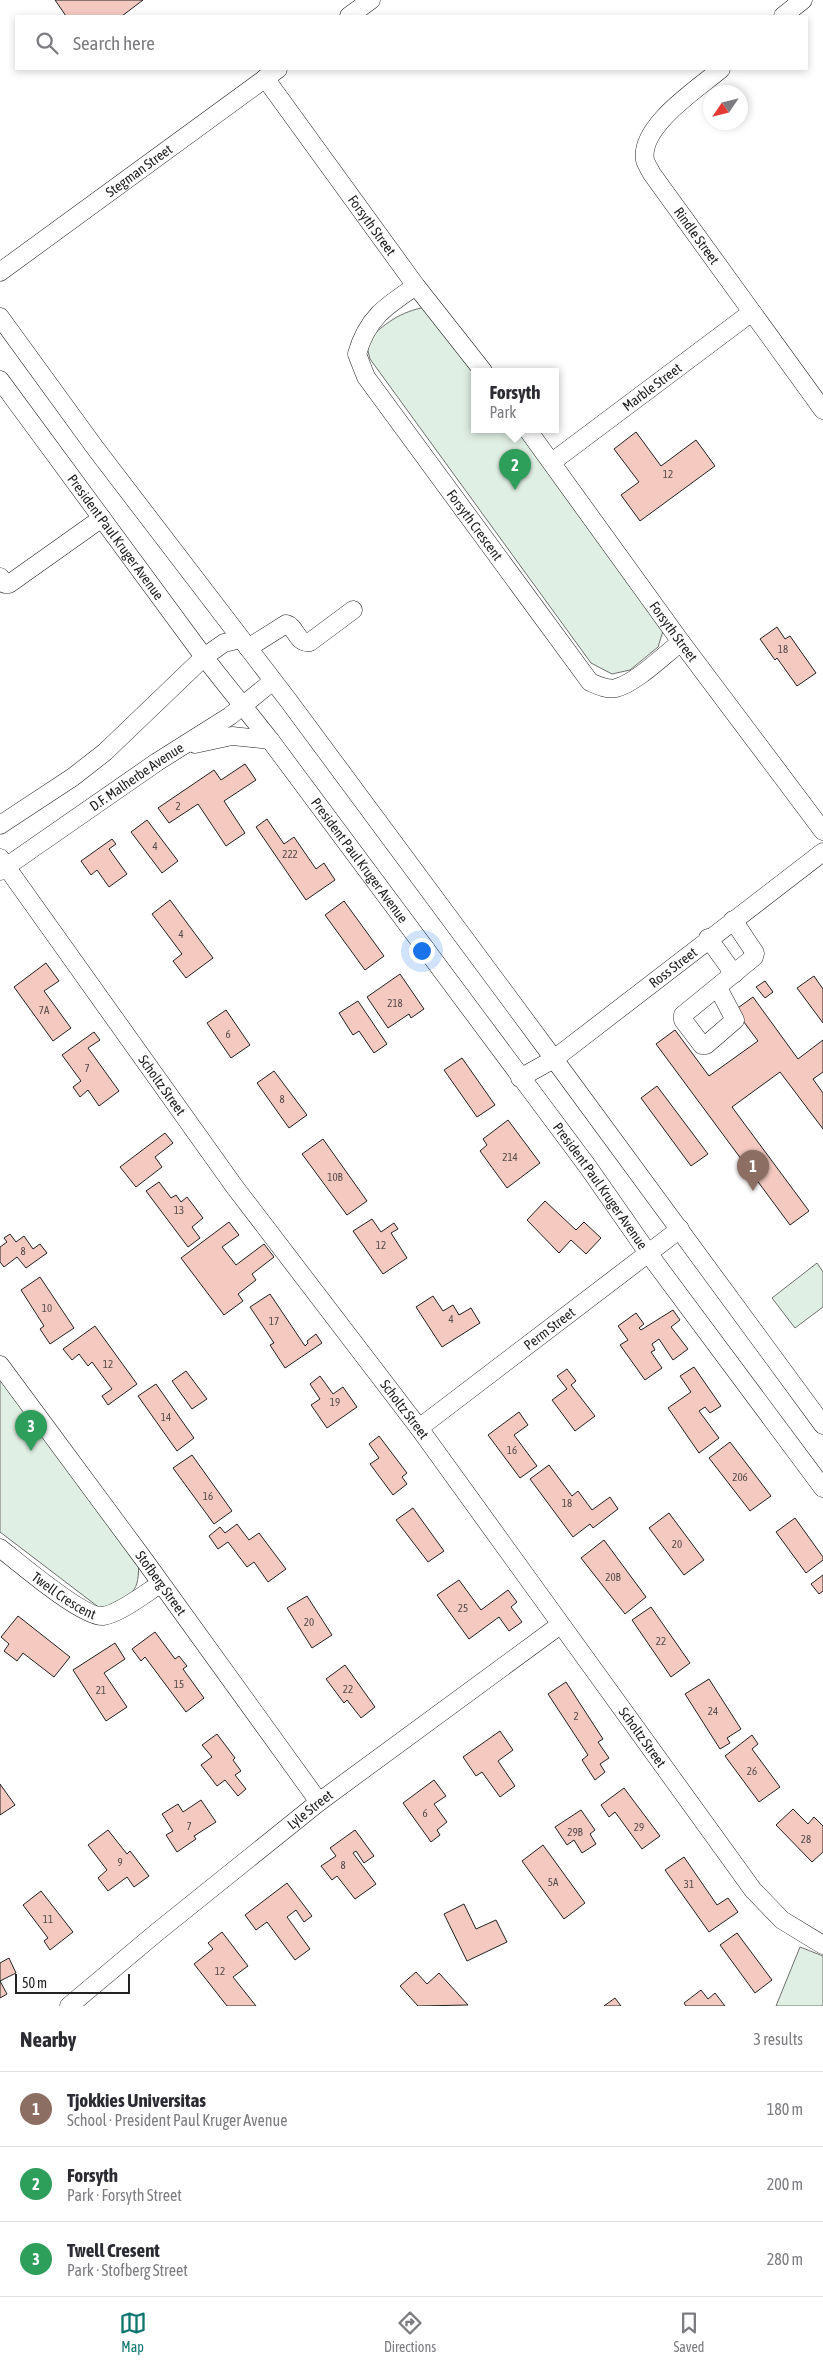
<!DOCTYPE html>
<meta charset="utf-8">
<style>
body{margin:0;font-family:"Asap Condensed",sans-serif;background:#f7f7f7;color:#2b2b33}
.compass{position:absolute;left:703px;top:85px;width:45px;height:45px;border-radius:50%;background:#fff;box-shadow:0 2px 8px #0003;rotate:235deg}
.scale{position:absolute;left:15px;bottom:12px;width:115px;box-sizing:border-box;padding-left:5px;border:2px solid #222;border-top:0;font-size:14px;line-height:18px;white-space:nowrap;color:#222;-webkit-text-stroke:4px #fff;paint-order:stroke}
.you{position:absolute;left:421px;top:950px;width:18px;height:18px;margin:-12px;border:4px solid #fff;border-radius:50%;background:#1a73e8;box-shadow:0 0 0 8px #1a73e833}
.badge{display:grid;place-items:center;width:32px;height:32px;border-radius:50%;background:#0f766e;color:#fff;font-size:16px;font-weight:700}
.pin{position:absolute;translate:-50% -41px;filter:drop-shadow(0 1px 2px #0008)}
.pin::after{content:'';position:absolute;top:26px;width:18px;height:15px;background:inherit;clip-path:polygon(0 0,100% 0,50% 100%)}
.popup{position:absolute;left:471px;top:368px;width:88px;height:65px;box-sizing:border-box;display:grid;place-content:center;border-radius:0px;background:#fff;filter:drop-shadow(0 1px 4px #0005);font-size:16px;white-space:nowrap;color:#7c7c81}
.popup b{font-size:19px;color:#2b2b33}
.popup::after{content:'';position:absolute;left:50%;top:100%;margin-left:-10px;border:10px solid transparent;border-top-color:#fff}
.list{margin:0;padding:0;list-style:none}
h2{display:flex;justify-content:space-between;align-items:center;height:65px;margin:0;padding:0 20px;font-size:21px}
h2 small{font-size:16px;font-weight:400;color:#7c7c81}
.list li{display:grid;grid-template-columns:32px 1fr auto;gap:15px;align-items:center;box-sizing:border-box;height:75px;padding:0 20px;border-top:1px solid #e1e1e2}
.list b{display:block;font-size:19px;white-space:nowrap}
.list p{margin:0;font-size:16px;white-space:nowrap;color:#7c7c81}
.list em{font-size:16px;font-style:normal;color:#7c7c81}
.icon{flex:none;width:28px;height:28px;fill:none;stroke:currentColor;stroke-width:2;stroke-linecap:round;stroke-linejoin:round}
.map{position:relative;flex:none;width:823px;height:2006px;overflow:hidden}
.search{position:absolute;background:#fff;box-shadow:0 2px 8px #0003;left:15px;right:15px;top:15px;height:55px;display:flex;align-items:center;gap:12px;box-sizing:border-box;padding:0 18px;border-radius:0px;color:#7c7c81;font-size:19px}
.sheet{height:290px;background:#fff}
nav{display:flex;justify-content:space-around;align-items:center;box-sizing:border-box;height:70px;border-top:1px solid #e1e1e2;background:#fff;font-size:14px;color:#7c7c81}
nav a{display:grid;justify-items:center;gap:2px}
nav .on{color:#0f766e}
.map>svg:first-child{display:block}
</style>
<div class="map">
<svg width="823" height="2006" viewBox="0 0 823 2006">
<rect width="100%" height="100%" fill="#fff"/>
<path fill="#e0efe3" stroke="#6f6f6f" d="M426,307L475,371V429H520L663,631L658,647L630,670L612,674L591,663L370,359L366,343C382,324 402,311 426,307Z
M817,1263L823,1272V1307L795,1328L772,1298Z
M0,1370L138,1551C140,1592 138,1593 101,1609L0,1532Z
M800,1947L823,1956V2006H776Z"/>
<path fill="#f3c9c0" stroke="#222" d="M55,0H143L122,16H66Z
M636,432L661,466L696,440L715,466L640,521L621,495L639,482L614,449Z
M777,627L785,639L790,636L816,673L797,686L777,658L775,660L760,639Z
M245,764L256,780L224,801L245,833L226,846L198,804L169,823L158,808L214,770L221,780Z
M267,819L284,844L294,837L316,869L324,863L335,880L306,900L256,827Z
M147,820L178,861L162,873L131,832Z
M112,839L116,844L109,849L127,874L109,887L97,870L91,875L81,861Z
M170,900L213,958L186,978L173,961L182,954L152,914Z
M344,901L384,956L365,970L325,915Z
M46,963L59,981L44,991L71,1028L53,1041L14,987Z
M400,974L424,1009L411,1018L409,1014L388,1028L367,997Z
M814,976L823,989V1023L797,988Z
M765,981L773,992L765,998L756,987Z
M753,997L798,1059L823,1040V1072L813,1079L823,1093V1129L780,1072L732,1107L809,1211L790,1225L656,1044L675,1030L709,1076L758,1041L735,1010Z
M358,1001L387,1044L374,1053L359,1031L353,1035L339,1013Z
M226,1010L250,1045L231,1058L207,1023Z
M94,1032L100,1040L88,1048L119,1091L99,1106L88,1090L80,1097L73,1087L81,1081L62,1055Z
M462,1058L495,1105L477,1117L444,1070Z
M274,1071L307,1115L289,1128L257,1083Z
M657,1086L708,1154L691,1166L641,1098Z
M508,1120L540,1163L507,1188L480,1151L487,1145L483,1139Z
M165,1133L173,1143L155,1157L162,1167L136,1187L120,1167Z
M323,1139L367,1201L347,1215L302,1154Z
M159,1182L171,1198L176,1195L181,1202L187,1197L203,1218L192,1227L200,1238L188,1247L146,1191Z
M545,1201L576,1230L584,1222L601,1238L586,1254L571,1240L559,1253L527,1220Z
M372,1219L381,1232L394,1223L398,1229L391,1233L407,1258L383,1274L353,1231Z
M229,1222L239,1235L222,1247L236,1265L264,1244L274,1257L252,1274L256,1280L238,1294L243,1301L224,1315L181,1258Z
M10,1234L16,1242L24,1236L33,1249L40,1244L47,1253L26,1268L17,1257L4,1267L0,1262V1247L7,1242L4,1238Z
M40,1277L74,1328L50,1344L40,1329L44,1326L21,1290Z
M270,1294L305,1346L308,1343L307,1341L316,1334L322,1343L285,1368L270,1345L274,1343L250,1307Z
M433,1296L443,1311L453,1305L459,1315L471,1308L480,1323L442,1347L416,1307Z
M673,1310L680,1320L671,1327L688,1349L673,1360L659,1339L652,1344L655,1350L651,1352L662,1368L645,1380L620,1345L628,1340L618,1326L636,1313L644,1324L639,1328L641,1330Z
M95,1326L137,1384L108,1405L102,1396L112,1389L92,1362L88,1366L79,1354L72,1360L63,1349Z
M694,1367L721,1406L710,1413L705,1407L699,1411L719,1438L699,1453L668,1408L691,1392L680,1376Z
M567,1369L576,1381L571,1385L595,1416L575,1431L552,1400L567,1389L557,1376Z
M186,1371L207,1399L192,1409L172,1381Z
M320,1376L333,1394L343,1387L357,1407L327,1428L311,1405L320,1399L310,1384Z
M156,1384L194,1438L177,1451L138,1396Z
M519,1412L528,1425L514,1435L537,1466L520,1478L488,1435Z
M379,1436L407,1473L402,1477L407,1484L393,1495L370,1464L379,1458L369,1444Z
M730,1442L771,1496L750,1511L709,1458Z
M192,1455L232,1511L214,1524L173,1468Z
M549,1465L572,1496L578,1491L592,1510L610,1497L618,1509L593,1528L590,1524L573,1537L530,1479Z
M413,1508L444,1551L428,1562L396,1520Z
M669,1513L704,1560L684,1575L649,1528Z
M795,1518L823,1557V1560L806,1573L776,1532Z
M237,1524L249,1540L259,1533L286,1569L268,1582L254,1562L247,1567L228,1542L218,1549L209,1536L220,1527L225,1533Z
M604,1540L646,1597L625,1614L581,1558Z
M823,1575V1591L819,1594L811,1584Z
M459,1580L481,1610L508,1590L517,1602L511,1607L522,1622L509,1631L499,1617L469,1639L437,1595Z
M307,1596L332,1635L312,1648L287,1608Z
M651,1607L690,1663L671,1677L632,1620Z
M18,1616L70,1657L54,1677L23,1653L17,1661L4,1651L9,1644L1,1637Z
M155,1632L175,1659L179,1656L187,1666L183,1669L204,1698L186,1712L145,1657L141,1661L132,1649Z
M115,1643L125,1659L104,1673L127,1707L106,1721L73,1670Z
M345,1665L375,1707L361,1718L347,1700L344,1703L326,1679Z
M709,1679L741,1729L727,1738L730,1743L720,1749L685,1694Z
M566,1682L603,1739L598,1742L609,1758L600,1764L605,1772L595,1780L582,1760L588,1755L548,1694Z
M500,1731L513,1750L498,1761L515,1786L500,1797L482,1772L476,1776L463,1757Z
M217,1734L235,1758L233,1760L241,1771L235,1775L246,1789L238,1796L225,1780L217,1786L201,1765L212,1757L202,1745Z
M752,1735L758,1744L752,1749L780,1787L759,1802L725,1756Z
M434,1780L446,1796L434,1804L447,1822L437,1830L440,1835L431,1842L403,1803Z
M0,1784L15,1805L0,1815Z
M624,1788L660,1836L642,1849L615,1812L609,1817L601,1805Z
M201,1800L216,1822L194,1836L196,1839L177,1852L166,1835L173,1831L162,1814L178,1804L183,1812Z
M793,1809L808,1824L814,1817L823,1826V1852L812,1862L776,1825Z
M581,1810L595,1830L590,1834L596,1844L582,1853L574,1840L567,1845L555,1827Z
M108,1830L127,1854L130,1851L149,1876L134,1887L127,1877L108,1891L98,1878L107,1870L88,1845Z
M355,1830L374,1856L364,1863L356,1851L353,1853L376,1884L355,1899L337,1876L332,1880L321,1866L336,1856L330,1848Z
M543,1845L585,1903L564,1919L522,1861Z
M684,1857L717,1905L728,1898L738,1912L709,1932L665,1870Z
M287,1883L312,1916L304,1922L296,1910L287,1917L310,1949L295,1960L267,1922L256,1930L245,1915Z
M41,1891L73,1932L50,1950L44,1941L48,1938L23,1905Z
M464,1904L476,1929L496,1920L507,1942L467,1961L444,1914Z
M222,1932L248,1966L233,1977L256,2006H227L194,1964L213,1949L208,1943Z
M737,1933L772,1980L755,1993L720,1945Z
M9,1958L16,1973L0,1981L7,1994L0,1998V1963Z
M416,1972L427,1984L439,1973L468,2005L418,2006L400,1986Z
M701,1990L708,1999L715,1993L725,2006H686L684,2003Z
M615,1998L621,2006H604Z"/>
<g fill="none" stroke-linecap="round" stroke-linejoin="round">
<g stroke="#222" stroke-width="19">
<g id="minor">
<path d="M349,16L371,0"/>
<path d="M783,16L803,0"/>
<path id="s1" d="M721,69C699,88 639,126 645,160C646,164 650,170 652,174L823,410"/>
<path id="s2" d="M265,78L416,286L483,371"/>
<path id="s3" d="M0,272L278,69"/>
<path id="s4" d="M416,286C386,306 367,318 357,354L366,377L590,682C597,685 607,690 616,688C636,683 664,655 681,642"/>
<path d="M0,317L96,449L288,700L554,1059L823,1425"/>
<path id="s5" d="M0,380L204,657L270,740L588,1167L648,1253L823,1488"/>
<path id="s6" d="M527,429L681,642L823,831"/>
<path id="s7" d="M552,462L752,312"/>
<path d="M0,577L5,584H9L102,518"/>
<path d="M248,648L286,624C297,627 296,644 310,642L353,610"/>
<path d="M195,744L232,736L270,740"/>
<path d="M0,825L73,777L105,752L204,657L224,643L241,639"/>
<path id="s8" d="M0,858L234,1186L419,1428L753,1890L782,1920L823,1945"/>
<path id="s9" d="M0,871L157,762L230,716L273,681"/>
<path d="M708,938L734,974"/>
<path d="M718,988L735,1020L706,1045H702L683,1020V1015L754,957L755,953L733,920"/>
<path id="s10" d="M520,1078L554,1059L823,852"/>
<path id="s11" d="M0,1365L145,1561L319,1802"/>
<path id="s12" d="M419,1428L680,1229"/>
<path id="s13" d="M0,1548C18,1562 83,1618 103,1616C119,1614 146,1593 160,1584"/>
<path id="s14" d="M69,2006L156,1933L319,1802L560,1625"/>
</g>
</g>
<use href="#minor" stroke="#fff" stroke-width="18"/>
</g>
<g text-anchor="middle" stroke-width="4" stroke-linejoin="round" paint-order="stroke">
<g font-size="11" fill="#564c4a">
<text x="668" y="478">12</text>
<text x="783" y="653">18</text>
<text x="178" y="810">2</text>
<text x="155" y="850">4</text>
<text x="290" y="858">222</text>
<text x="181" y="938">4</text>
<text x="395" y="1007">218</text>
<text x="44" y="1014">7A</text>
<text x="228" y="1038">6</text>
<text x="87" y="1072">7</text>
<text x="282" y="1103">8</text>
<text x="510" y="1161">214</text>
<text x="335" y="1181">10B</text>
<text x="179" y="1214">13</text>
<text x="381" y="1249">12</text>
<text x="23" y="1255">8</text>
<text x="47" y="1312">10</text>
<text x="451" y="1323">4</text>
<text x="274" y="1325">17</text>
<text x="108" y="1368">12</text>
<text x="335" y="1406">19</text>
<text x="166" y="1421">14</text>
<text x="512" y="1454">16</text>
<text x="740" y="1481">206</text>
<text x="208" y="1500">16</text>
<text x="567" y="1507">18</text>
<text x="677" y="1548">20</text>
<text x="613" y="1581">20B</text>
<text x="463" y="1612">25</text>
<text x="309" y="1626">20</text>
<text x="661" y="1645">22</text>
<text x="179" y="1688">15</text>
<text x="348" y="1693">22</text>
<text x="101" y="1694">21</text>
<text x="713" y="1715">24</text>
<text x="576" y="1720">2</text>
<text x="752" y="1775">26</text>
<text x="425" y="1817">6</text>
<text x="189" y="1830">7</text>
<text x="639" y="1831">29</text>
<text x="575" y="1836">29B</text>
<text x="806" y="1843">28</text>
<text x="120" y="1866">9</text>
<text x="343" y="1869">8</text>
<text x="553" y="1886">5A</text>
<text x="689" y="1888">31</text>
<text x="48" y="1923">11</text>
<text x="220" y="1975">12</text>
</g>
<g font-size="14" fill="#222" stroke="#fff">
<text dy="5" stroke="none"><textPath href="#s3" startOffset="172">Stegman Street</textPath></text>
<text dy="5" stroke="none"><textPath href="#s2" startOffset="182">Forsyth Street</textPath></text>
<text dy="5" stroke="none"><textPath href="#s1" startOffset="215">Rindle Street</textPath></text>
<text dy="5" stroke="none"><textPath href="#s7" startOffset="125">Marble Street</textPath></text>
<text dy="5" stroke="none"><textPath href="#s4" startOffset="301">Forsyth Crescent</textPath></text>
<text dy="5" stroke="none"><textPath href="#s5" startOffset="195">President Paul Kruger Avenue</textPath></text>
<text dy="5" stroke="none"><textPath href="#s6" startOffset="250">Forsyth Street</textPath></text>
<text dy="5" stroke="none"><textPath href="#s9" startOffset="166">D.F. Malherbe Avenue</textPath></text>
<text dy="5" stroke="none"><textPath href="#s5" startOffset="600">President Paul Kruger Avenue</textPath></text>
<text dy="5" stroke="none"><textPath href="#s10" startOffset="189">Ross Street</textPath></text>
<text dy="5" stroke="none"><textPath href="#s8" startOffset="279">Scholtz Street</textPath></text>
<text dy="5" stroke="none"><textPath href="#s5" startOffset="1005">President Paul Kruger Avenue</textPath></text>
<text dy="5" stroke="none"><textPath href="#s12" startOffset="164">Perm Street</textPath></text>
<text dy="5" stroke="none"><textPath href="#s8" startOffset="684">Scholtz Street</textPath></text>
<text dy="5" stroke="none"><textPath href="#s11" startOffset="271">Stofberg Street</textPath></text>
<text dy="5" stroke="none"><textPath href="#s13" startOffset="80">Twell Crescent</textPath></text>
<text dy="5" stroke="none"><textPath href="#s8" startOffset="1089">Scholtz Street</textPath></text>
<text dy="5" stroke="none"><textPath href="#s14" startOffset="311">Lyle Street</textPath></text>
</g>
</g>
</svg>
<svg class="compass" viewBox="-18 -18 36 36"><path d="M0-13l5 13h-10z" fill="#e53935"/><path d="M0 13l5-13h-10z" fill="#7c7c81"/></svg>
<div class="scale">50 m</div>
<div class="you"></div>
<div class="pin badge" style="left:753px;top:1191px;background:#8d6e63">1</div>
<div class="pin badge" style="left:515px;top:490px;background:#2e9e5b">2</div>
<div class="popup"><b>Forsyth</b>Park</div>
<div class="pin badge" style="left:31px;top:1451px;background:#2e9e5b">3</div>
<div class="search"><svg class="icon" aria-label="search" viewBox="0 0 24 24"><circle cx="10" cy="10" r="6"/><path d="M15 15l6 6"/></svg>Search here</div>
</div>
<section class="sheet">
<h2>Nearby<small>3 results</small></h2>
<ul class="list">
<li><span class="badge" style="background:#8d6e63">1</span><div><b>Tjokkies Universitas</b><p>School · President Paul Kruger Avenue</p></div><em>180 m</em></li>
<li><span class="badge" style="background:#2e9e5b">2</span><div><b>Forsyth</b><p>Park · Forsyth Street</p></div><em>200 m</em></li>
<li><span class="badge" style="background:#2e9e5b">3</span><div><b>Twell Cresent</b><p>Park · Stofberg Street</p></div><em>280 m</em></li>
</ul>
</section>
<nav>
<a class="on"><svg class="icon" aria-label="map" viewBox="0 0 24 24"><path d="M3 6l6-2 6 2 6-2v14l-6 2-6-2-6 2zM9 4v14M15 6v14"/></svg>Map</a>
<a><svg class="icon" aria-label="directions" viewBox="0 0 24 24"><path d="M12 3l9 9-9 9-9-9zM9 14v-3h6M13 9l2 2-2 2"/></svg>Directions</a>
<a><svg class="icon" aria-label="saved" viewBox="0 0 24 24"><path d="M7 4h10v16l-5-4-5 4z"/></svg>Saved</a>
</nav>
